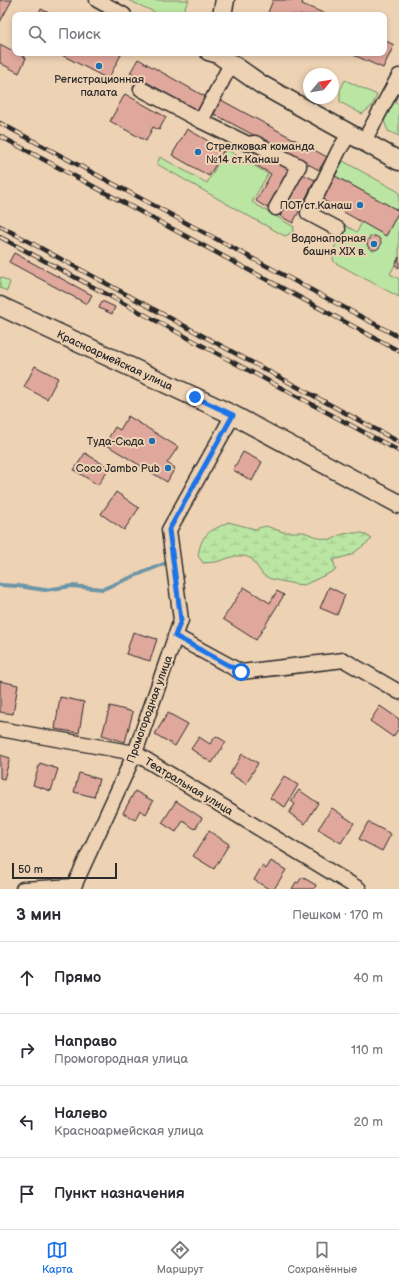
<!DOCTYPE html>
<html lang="ru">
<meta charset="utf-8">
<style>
body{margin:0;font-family:"Balsamiq Sans",sans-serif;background:#f7f7f7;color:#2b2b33}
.compass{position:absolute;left:303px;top:68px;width:36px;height:36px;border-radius:50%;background:#fff;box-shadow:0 2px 6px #0003;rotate:60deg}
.scale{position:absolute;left:12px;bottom:10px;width:105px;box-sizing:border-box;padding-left:4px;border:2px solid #2b2b2b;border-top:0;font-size:11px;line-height:14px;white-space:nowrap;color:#2b2b2b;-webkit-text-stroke:3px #eed2b4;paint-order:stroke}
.stop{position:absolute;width:12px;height:12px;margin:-9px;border:3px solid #1a73e8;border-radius:50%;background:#fff}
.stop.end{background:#1a73e8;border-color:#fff;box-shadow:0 1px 4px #0008}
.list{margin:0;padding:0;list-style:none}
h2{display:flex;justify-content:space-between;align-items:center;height:52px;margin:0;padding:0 16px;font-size:17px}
h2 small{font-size:13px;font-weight:400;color:#7c7c81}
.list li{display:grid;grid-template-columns:26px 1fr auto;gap:12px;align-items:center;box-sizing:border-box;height:72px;padding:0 16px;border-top:1px solid #e1e1e2}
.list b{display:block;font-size:15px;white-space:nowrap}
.list p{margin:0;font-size:13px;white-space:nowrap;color:#7c7c81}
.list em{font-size:13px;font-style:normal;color:#7c7c81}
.icon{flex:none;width:22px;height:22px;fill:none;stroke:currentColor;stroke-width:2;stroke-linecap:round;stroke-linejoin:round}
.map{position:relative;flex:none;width:399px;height:889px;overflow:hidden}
.search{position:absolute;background:#fff;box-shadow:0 2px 6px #0003;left:12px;right:12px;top:12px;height:44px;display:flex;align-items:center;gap:10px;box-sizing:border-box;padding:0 14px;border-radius:8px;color:#7c7c81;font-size:15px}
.sheet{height:340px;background:#fff}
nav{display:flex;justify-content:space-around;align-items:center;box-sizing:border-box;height:56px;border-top:1px solid #e1e1e2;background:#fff;font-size:11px;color:#7c7c81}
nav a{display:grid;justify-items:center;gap:2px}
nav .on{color:#1a73e8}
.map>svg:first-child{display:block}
</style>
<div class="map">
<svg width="399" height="889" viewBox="0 0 399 889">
<defs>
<pattern id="wetland-marsh" width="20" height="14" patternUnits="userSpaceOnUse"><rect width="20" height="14" fill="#bbe5a2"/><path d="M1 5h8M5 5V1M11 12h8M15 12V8" fill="none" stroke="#a1c58c"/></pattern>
</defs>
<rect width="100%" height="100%" fill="#eed2b4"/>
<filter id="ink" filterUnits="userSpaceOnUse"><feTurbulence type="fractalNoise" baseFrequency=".025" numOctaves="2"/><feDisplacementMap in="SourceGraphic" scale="8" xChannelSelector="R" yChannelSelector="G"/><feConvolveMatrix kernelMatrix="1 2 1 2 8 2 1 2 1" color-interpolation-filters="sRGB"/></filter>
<g filter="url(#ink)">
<path fill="#bbe5a2" stroke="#738866" d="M128,0H189L181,15H161Z
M345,80L377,95L372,106L362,114L340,102V90Z
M394,102L399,105V136L388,131L384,121Z
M226,149L268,174L252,202L294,227L293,232L285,236L243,213L157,164L160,157L207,183Z
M343,161L399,192V211L335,176Z
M399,212V257L390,274L399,279V297L334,262C330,249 340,238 346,226L357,232L362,222L386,235Z
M0,277L10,282L7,291L0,288Z"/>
<path fill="url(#wetland-marsh)" stroke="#738866" d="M228,522L255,529L266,526L283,532H304L319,538L331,540L340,535L349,533H363L372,539L351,555L333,560L336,570L304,585L295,584L271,579L263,575L252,559L245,556H235L216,562L203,563L198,556C202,532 208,533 228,522Z"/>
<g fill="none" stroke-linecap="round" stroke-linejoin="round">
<path stroke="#6c95a7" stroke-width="4" d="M0,585L18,586L45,590L72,586L103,589L166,563"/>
</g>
<path fill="#e0a79c" stroke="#2b2b2b" d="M0,0H12L0,22Z
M273,0H303L302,4L328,15H267Z
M41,9L53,15H38Z
M384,40L394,45L383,68L349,53H384Z
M0,44L26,58L19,73L0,63Z
M58,53H122L108,79Z
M138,59L206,97L198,111L130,73Z
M125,94L166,117L159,130L153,127L146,141L110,121Z
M221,100L327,157L319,170L214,114Z
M187,129L224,150L209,176L172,155Z
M256,149L291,170L269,209L256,201L271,174L249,161Z
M302,174L315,180L293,223L280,216Z
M335,176L399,211L386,236L321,199Z
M367 243a7 7 0 1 1 14 0a7 7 0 1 1-14 0Z
M14,253L92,295L87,304L9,262Z
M399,257V268L395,265Z
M102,301L115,307L112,314L99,308Z
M35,366L58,378L47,399L24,387Z
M128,416L178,447L167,463L175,468L167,482L105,444L115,427L120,430Z
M243,452L262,462L252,481L233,470Z
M85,453L109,468L98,485L74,470Z
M116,492L139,508L124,530L101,514Z
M244,587L270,603L277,591L284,595L256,640L223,619Z
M329,587L345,595L337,615L320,608Z
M133,632L157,639L150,661L126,654Z
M0,681L18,685L13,714L0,712Z
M60,697L84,702L79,733L55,729Z
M110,706L133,712L125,742L102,735Z
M380,706L399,719V728L393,737L370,721Z
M168,713L188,724L175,746L155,734Z
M216,736L226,742L212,763L191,749L199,737L210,744Z
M242,754L258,763L246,784L230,774Z
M0,755L10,758L4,779L0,778Z
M40,763L58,769L51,791L33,785Z
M79,773L99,779L94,797L74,792Z
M284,776L298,785L285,807L270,798Z
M299,790L318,803L305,824L289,813L295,804L291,801Z
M135,791L153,801L146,814L140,810L135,820L123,813Z
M176,801L202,818L195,829L183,821L176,832L162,823Z
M332,808L354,823L341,843L318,829Z
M368,822L391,834L382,851L359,839Z
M209,831L229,844L214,869L193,856Z
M271,861L286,870L274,889H269L254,880L262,866L266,869Z
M302,877L316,885L314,889H292L296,882L298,883Z"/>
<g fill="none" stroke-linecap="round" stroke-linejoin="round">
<g stroke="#2b2b2b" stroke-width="17">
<path id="minor" d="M97,0L124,15
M208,53L222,57
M141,89L201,121L231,64
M201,121L248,144L255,143L299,166L276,208
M364,141L399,76
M338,229L308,213L339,150L350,133
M175,636L241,672L344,660L399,692
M0,729L135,753L359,889
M23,889L74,886
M74,889V886L135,753L181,620L169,530L233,415"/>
</g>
<g stroke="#2b2b2b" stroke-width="21">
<path id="major" d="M222,15L225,0
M222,53V57L262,85L399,161
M0,306L233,415L399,504"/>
</g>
<use href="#minor" stroke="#eed2b4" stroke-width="14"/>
<use href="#major" stroke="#eed2b4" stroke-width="18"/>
<g stroke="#2b2b2b" stroke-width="4.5">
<path id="rail" d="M0,123L399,337
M0,136L399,351
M0,226L399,442
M0,237L399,451"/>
</g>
<use href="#rail" stroke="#eed2b4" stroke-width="3" stroke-dasharray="9" stroke-linecap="butt"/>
</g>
</g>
<g fill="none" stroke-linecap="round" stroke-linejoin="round" filter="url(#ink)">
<path stroke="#1a73e8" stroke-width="5" d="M195,397L233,415L169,530L181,620L175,636L241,672"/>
</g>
<g fill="#1f6fb2" stroke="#eed2b4" stroke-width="1.5">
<circle cx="99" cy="66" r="4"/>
<circle cx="198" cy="152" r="4"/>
<circle cx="360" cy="205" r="4"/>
<circle cx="374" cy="244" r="4"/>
<circle cx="152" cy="441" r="4"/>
<circle cx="168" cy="468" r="4"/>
</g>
<g text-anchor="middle" stroke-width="4" stroke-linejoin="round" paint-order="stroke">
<g font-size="11" fill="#2b2b2b" stroke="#eed2b4" text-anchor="end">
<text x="99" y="83" text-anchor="middle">Регистрационная<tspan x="99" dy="13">палата</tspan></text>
<text x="206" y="150" text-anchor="start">Стрелковая команда<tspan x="206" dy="13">№14 ст.Канаш</tspan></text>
<text x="352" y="209">ПОТ ст.Канаш</text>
<text x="366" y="242">Водонапорная<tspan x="366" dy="13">башня XIX в.</tspan></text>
<text x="144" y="445">Туда-Сюда</text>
<text x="160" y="472">Coco Jambo Pub</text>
</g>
<g font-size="11" fill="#2b2b2b" stroke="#eed2b4">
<text transform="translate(115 360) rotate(25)" y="4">Красноармейская улица</text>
<text transform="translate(149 709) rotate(-70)" y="4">Промогородная улица</text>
<text transform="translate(189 786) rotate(31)" y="4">Театральная улица</text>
</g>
</g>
</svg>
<svg class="compass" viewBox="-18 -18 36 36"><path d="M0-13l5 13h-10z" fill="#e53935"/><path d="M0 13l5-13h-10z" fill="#7c7c81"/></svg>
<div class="scale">50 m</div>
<div class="stop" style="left:241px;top:672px"></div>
<div class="stop end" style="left:195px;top:397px"></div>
<div class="search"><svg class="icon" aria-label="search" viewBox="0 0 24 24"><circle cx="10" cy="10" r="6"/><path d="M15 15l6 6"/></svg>Поиск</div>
</div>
<section class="sheet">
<h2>3 мин<small>Пешком · 170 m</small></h2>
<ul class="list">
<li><svg class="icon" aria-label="ahead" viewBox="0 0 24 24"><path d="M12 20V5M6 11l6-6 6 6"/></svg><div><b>Прямо</b></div><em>40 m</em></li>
<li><svg class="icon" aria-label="right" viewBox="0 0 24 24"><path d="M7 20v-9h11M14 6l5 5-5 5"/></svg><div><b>Направо</b><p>Промогородная улица</p></div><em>110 m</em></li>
<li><svg class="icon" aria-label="left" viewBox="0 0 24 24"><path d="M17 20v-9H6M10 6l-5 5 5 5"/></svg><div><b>Налево</b><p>Красноармейская улица</p></div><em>20 m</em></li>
<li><svg class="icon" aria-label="arrive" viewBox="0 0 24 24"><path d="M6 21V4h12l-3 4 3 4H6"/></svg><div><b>Пункт назначения</b></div></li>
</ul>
</section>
<nav>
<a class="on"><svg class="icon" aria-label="map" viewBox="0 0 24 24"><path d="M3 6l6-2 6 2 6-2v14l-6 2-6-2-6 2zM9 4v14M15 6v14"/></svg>Карта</a>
<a><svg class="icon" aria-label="directions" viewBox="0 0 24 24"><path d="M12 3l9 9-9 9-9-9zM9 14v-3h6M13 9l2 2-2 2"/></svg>Маршрут</a>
<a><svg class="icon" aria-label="saved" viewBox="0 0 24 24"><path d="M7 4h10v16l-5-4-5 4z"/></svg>Сохранённые</a>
</nav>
